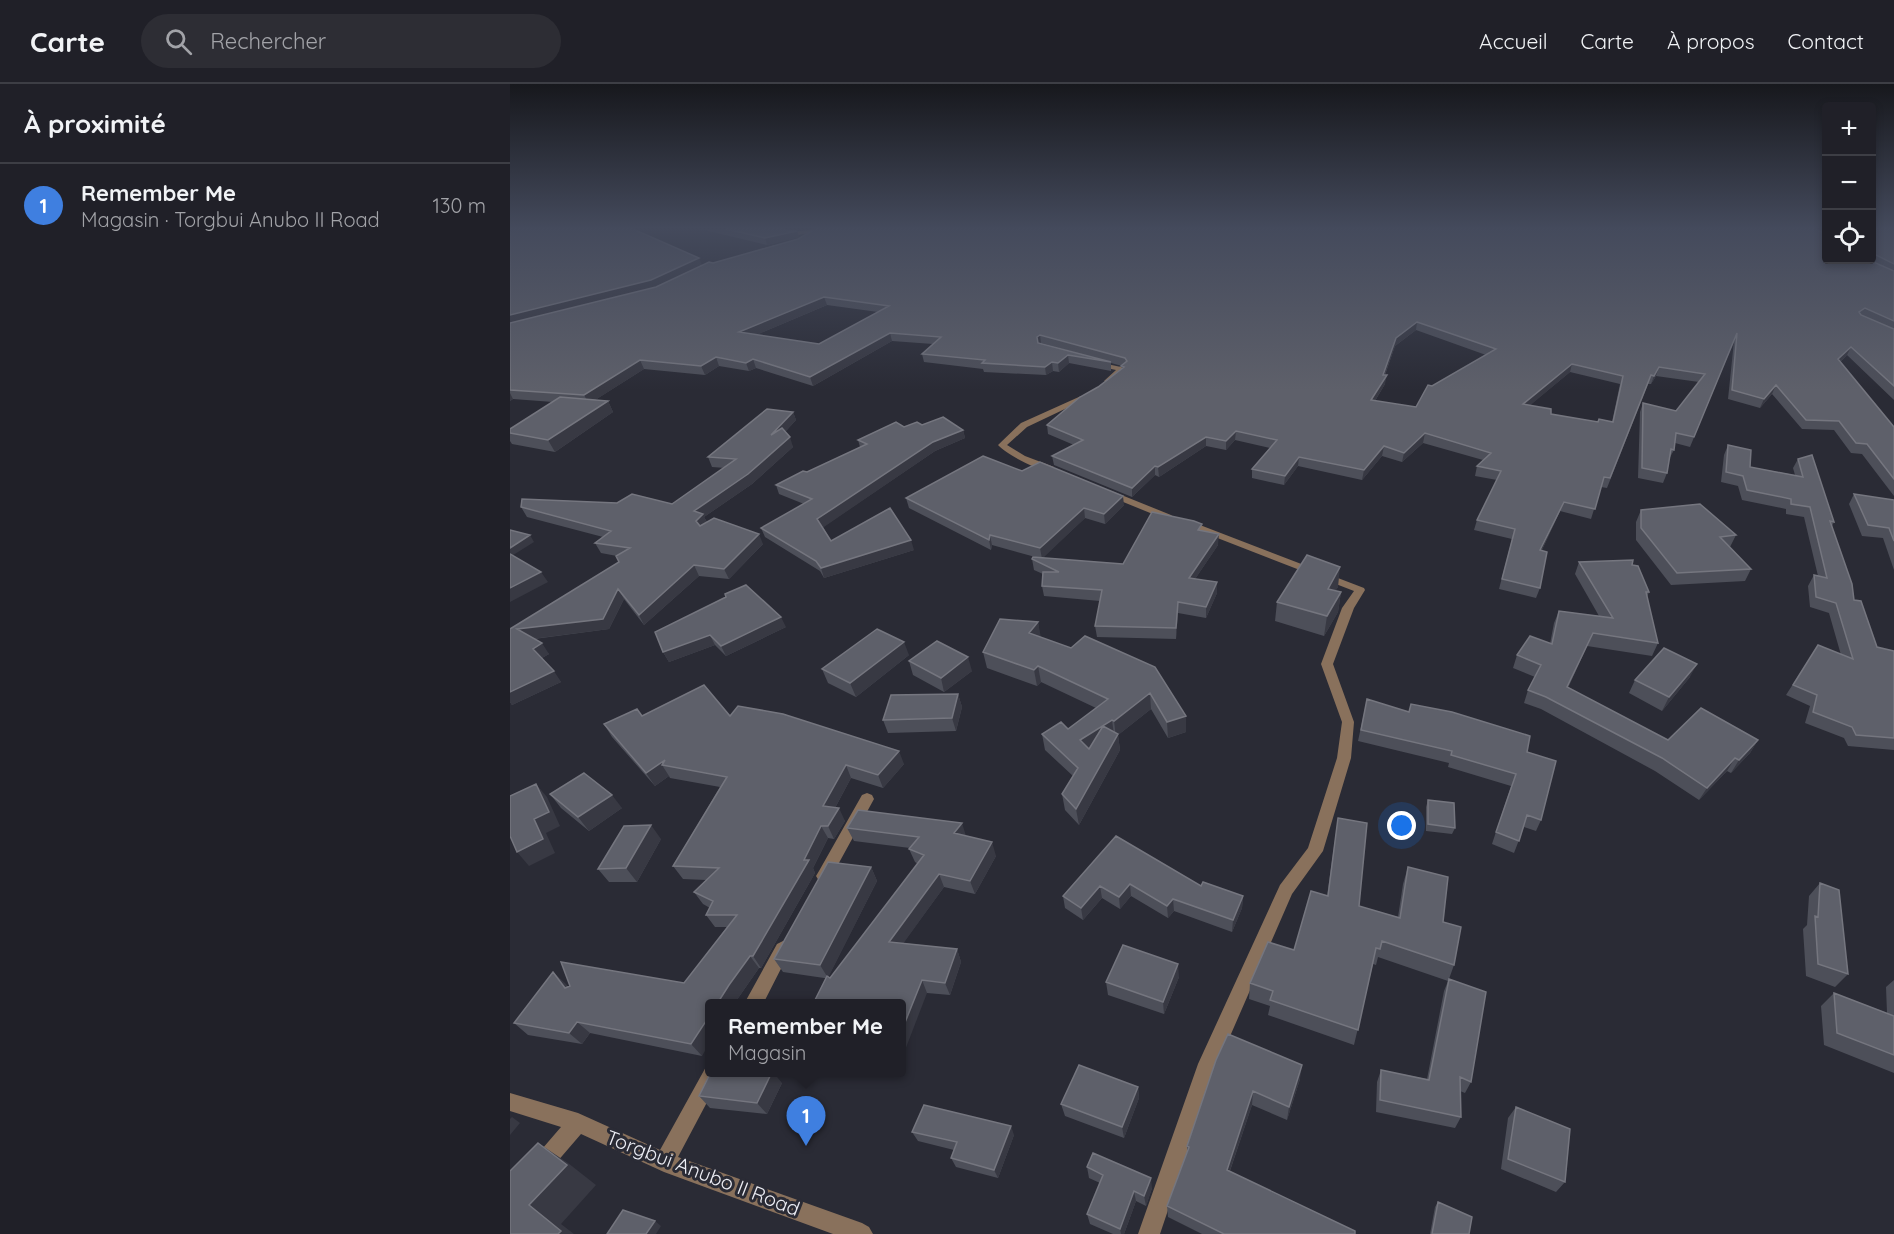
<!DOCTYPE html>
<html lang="fr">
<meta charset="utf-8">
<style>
body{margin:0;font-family:Quicksand,sans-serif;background:#2d2d34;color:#f1f3f6}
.controls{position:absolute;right:18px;top:18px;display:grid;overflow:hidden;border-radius:6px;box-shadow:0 3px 9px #0003}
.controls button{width:54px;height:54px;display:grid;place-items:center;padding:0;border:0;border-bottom:2px solid #3d3e45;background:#202028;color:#f1f3f6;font:30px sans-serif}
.you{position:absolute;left:892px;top:742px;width:21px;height:21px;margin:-15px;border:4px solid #fff;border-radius:50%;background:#1a73e8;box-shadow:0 0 0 9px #1a73e833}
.badge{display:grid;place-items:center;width:39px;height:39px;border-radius:50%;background:#ea580c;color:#fff;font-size:20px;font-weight:700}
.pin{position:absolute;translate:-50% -50px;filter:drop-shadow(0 2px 3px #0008)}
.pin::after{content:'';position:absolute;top:32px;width:21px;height:18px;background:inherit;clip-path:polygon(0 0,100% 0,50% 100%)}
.popup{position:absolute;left:195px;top:915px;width:201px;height:78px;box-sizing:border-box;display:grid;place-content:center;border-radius:6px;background:#202028;filter:drop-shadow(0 2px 4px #0005);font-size:20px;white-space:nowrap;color:#a2a3a8}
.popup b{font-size:22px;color:#f1f3f6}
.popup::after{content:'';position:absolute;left:50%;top:100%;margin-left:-12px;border:12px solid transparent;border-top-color:#202028}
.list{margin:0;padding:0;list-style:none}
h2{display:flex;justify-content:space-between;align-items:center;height:78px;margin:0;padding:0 24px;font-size:26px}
h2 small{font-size:20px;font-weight:400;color:#a2a3a8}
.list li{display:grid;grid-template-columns:39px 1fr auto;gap:18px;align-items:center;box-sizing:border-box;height:84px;padding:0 24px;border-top:2px solid #3d3e45}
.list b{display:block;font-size:22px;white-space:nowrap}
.list p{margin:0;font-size:20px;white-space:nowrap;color:#a2a3a8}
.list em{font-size:20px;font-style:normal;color:#a2a3a8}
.icon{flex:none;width:33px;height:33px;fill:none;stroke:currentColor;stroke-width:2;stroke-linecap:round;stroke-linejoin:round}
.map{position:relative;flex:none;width:1384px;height:1150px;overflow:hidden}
header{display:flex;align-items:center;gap:36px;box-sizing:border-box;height:84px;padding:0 30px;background:#202028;border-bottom:2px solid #3d3e45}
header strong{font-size:28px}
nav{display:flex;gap:33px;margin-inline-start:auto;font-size:21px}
.search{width:420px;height:54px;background:#2d2d34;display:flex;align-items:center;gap:15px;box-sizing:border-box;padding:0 21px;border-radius:33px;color:#a2a3a8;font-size:22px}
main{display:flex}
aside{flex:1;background:#202028}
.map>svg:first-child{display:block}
</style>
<header>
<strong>Carte</strong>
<div class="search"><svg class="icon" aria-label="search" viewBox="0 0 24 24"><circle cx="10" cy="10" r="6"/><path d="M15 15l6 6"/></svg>Rechercher</div>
<nav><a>Accueil</a><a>Carte</a><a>À propos</a><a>Contact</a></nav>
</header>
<main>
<aside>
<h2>À proximité<small></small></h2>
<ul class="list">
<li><span class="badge" style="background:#3f7fe0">1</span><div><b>Remember Me</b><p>Magasin · Torgbui Anubo II Road</p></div><em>130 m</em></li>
</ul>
</aside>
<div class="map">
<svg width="1384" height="1150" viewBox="0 0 1384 1150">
<rect width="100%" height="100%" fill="#2a2b35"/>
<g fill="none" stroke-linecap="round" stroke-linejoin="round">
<path fill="#89715c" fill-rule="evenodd" d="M263,145L282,148L307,145L310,147L282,152Z
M265,161L267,164L204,182L201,180Z
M583,277L611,283L615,285L598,299L594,297L606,286L583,281Z
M571,312L578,314L517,343L497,361L515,372L544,383V387C529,388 499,372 488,361L511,339Z
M599,406L661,431L663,433L661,435H655L596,411V407Z
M677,436L854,504L855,506L844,524L823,580L844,638L841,674L813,767L782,810L704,989L650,1150H628L688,980L770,801L798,764L827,674L832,638L811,580L832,524L844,507L674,441V437Z
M357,709L362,711L364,715L319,797L314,799L309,797L306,792L309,787L352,711Z
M273,857L279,860L281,865L253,920H234L267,860Z
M200,980V988H213L168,1073L352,1139L359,1143L363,1150H323L154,1088L71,1050L40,1086L33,1089L26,1086L23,1079L26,1072L51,1043L0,1027V1009L68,1029L150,1066L197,981Z"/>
</g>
<path fill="#4d4f59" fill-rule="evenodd" d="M0,145L192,181L203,179L288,155L305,145H1317V176H1362V145H1384V316L1337,271L1330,278L1384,343V412L1352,370L1341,369L1324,346L1292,345L1262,310L1250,324L1218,315L1224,257L1180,363L1165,359L1164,366L1159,375L1157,389L1153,399L1128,394L1130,328L1133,319L1166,327L1189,298L1146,292L1141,300H1138L1097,404L1091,403L1081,435L1050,427L1032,466L1030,504L1026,514L989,505L1002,455L964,446L967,436L987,396L965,392L967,382L973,376L913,359L892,378L872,372L852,396L788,382L774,401L742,394V385L760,364L725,356L716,366L696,362L649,393L645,391L622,413L544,381L542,372L564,361L538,350L537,341L612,285V282L601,279V287L559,279L549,288L543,287L536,291L474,288L473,285L414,278L412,270L423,260L382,257L303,302L246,284L239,287L209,282L195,291L134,285L85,316L98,317L103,328L45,368L2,360L0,357V345L43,318L3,315L0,317ZM317,221L368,228L309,260L246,251ZM906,246L976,271L922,302L906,323L865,317L875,300V291L885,262ZM530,259H531L582,273ZM1060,288L1110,300L1102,338H1088L1041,330L1020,321Z
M190,145H273L279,147H287L289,153L257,161Z
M283,328L286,336L275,348L283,363L242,400L194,433L197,438L253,460L219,495L189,492L134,541L114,515L99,545L24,555L39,570L32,574L51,598L2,621L0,618V545L109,478L107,472L91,469L85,459L93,453L17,433L11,423L162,420L215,384L202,383L198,373Z
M412,341L453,346L455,354L425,367L313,443L321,457L404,466L314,494L310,487L255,453L251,444L294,420L269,410L266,401L297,388L350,363L348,356L394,343Z
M1218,361L1240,383L1285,391L1283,384L1288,375L1324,438L1322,442L1344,516L1367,563L1384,567V666L1338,662L1334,654L1295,639L1300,622L1276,611L1308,561L1331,571L1319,529L1300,523L1298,502L1304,491L1308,492L1294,433L1276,430V425L1232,416L1228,402L1211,398L1214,371Z
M512,387L614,421L595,440L575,434L532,474L613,480L692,447L708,461L685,495L707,509L696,534L668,529L666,555L587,553L585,542L590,517L534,512L532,502L533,490L524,486L522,475L529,474L482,461L481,466L399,424L396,414Z
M1344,410L1384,416V486L1373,454L1352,452L1339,420Z
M1131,426L1226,451L1220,463L1241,485L1235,497L1161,501L1126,456V438Z
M1069,478L1122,481L1139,508L1137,513L1148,559L1142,572L1077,562L1058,604L1158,656H1248L1240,669L1221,689L1217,687L1189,716L1145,687L1031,625L1014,619L1018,606L1025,593L1003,584L1007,571L1040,560L1044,539L1049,527L1089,532L1065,490Z
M828,503L825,507L831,508L828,528L814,552L765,537L767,518Z
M528,538L530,553L561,564L645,583L676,648L658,654L641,625L608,651L610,666L569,741L555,726L552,710L563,692L535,666L532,650L558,645L586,624L531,598L527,602L477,584L473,568Z
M276,543L216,572L205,561L159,578L153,568L145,548Z
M399,571L346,613L318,599L312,585Z
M399,577L462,587L434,608L403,591Z
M1180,593L1152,627L1119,609L1125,596Z
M448,610L452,623L446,647L378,649L373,636Z
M857,615L899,628L901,620L1017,668L1031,736L1026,747L1014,743L1004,769L982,760L1001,702L938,683L939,679L848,657Z
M132,632H220L394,680L373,704L341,694L325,724L335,737L324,755L318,754L303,784L305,789L251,884H249L224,920H200L192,972L80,949L72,960L18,951L4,939L43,888L58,903L174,899L217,843H205L196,831L200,824L193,820L184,808L196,796L173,795L163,782L210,703L160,694L159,692L145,702L102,653L94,640Z
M40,710L112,724L79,747L51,724Z
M918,716L945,744L942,750L916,747V723Z
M828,734L849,822L888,833L893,800L898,783L933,838L944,881L939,895L961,998L955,1009L950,1007L951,1033L945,1044L866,1028L867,998L871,986L917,995L934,907L938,897L868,873L866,881L863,880L844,961L758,931L760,922L739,915L740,899L784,866L817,812Z
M337,744L456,752L486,772L465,810L434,803L393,859L447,865L451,878L440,911L417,909L273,888L264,875L361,783L367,797L318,893L320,894L408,780L405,778L399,765L400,764L344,757Z
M606,752L691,802L733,812L732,824L722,848L664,827L658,834L621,812L610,825L592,814L573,836L555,824L553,812Z
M151,755L127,798H99L88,785Z
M1310,799L1338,890L1325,903L1296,892L1293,845L1297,841L1299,812Z
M669,893L654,930L598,911L596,898Z
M1384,896V989L1314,961L1311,922L1324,909L1377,929L1376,903Z
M706,976L790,995L777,1036L742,1021L720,1087L845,1150H692L658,1133L657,1122L677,1068V1062Z
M272,999L257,1030L200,1024L189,1012Z
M628,1003L629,1014L614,1054L555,1032L551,1020Z
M1006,1023L1055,1098L1046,1108L991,1085L998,1034Z
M402,1048L504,1051L488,1094L446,1083L441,1074L444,1066L408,1057Z
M577,1083L642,1104L636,1122L626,1117L614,1150H603L580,1140L577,1130L590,1099L579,1094Z
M928,1118L959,1150H920L925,1123Z"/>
<path fill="#383943" d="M287,147L289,153L257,161L255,154Z
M189,174L192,181L144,204L0,241V231Z
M314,213L317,221L232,257L229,248Z
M907,238L906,246L885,262L872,298L877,291L875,300L860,325L861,316L873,291L886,254Z
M380,249L382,257L303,302L300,293Z
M530,251L531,259L528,261L527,253Z
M1341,263L1337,271L1323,284L1328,275Z
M558,271L559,279L549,288L548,279Z
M206,273L209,282L195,291L191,282Z
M243,275L246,284L239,287L236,279Z
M130,276L134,285L79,320L74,311Z
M542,278L543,287L536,291L535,283Z
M1062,280L1060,288L1011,329L1013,320Z
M1149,283L1146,292L1141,300L1144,292Z
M1266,301L1262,310L1250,324L1254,315Z
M0,309L3,315L0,317Z
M98,317L103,328L45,368L38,356Z
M283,328L286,336L264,360L261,351Z
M453,346L455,354L425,367L311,445L307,435L423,358Z
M726,347L725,356L716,366V357Z
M915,349L913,359L892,378L894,369Z
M280,353L283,363L242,400L194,433L198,440L191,446L186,437L184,427Z
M696,353V362L649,393L648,383Z
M874,362L872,372L852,396L854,386Z
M789,373L788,382L774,401L775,392Z
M645,382V391L622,413V404Z
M613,412L614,421L595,440L594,430Z
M1054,418L1050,427L1027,476L1030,466Z
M574,424L575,434L532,475L530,464Z
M249,450L253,460L219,495L214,485Z
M709,450L708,461L679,504V494Z
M20,451L24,458L0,473V464Z
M480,451L482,461L481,466L479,456Z
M401,456L404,466L314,494L311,484Z
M184,481L189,492L134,541L129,531Z
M830,483L828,503L815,524L818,505Z
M31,488L38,498L0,518V504Z
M707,498V509L696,534V523Z
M108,505L114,515L99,545L14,556L7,545Z
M831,508L828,528L814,552L817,532Z
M668,518V529L666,555V544Z
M271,533L276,543L216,572L211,562Z
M528,538L531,554L519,549Z
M1083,549L1077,562L1052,616L1057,603Z
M200,551L205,561L159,578L153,568Z
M394,558L399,571L346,613L340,599Z
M32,559L39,570L30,575L23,565Z
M458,573L462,587L434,608L431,594Z
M1187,580L1180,593L1152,627L1159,613Z
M528,582L531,598L527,602L524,586Z
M44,587L51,598L2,621L0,618V608Z
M640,609L641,625L608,651L610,666L569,741L566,725L606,653L604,637Z
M448,610L452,623L446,647L442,634Z
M676,632V648L658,654L657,638Z
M602,636L604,651L572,672L570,656Z
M1248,656L1240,669L1221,689L1229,676Z
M389,667L394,680L373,704L368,691Z
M1225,674L1217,687L1189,716L1197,704Z
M155,676L152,681L159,692L145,702L136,689Z
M336,681L341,694L319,735L313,722Z
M26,700L37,713L50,742L36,749L45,769L19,782L7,768L24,735Z
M102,711L112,724L79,747L68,733Z
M329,724L335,737L324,755L318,742Z
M452,739L456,752L444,749Z
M141,741L151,755L127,798L116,784Z
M311,742L318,754L303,784L305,789L251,884L243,872Z
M482,758L486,772L465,810L460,797Z
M361,783L367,797L318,894L310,881Z
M429,790L434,803L385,871L379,858Z
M620,800L621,812L610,825L609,813Z
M590,802L592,814L573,836L571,824Z
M733,812L732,824L722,848L723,836Z
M663,815L664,827L658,834L657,822Z
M447,865L451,878L440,911L435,899Z
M240,872L249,884L224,920H207L219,901Z
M668,880L669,893L654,930L653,918Z
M43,888L56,900L67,916L55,904Z
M412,896L417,909L392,974V946Z
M200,931V958L192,972L181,960Z
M67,938L80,949L72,960L59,949Z
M792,981L790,995L777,1036L779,1023Z
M262,988H263L272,999L257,1030L247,1019Z
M628,1003L629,1014L614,1054L612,1043Z
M743,1007L742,1021L716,1098L717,1086Z
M2,1033L10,1039L0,1051V1035Z
M501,1042L504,1051L488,1094L484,1086Z
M28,1059L58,1079L86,1101L51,1140L64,1150H48L19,1121Z
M641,1094L642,1104L636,1122L634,1112Z
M624,1107L626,1117L614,1150H611L610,1145Z
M145,1137L151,1142L146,1150H136Z"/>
<path fill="#5e606a" stroke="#75767f" stroke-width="1.5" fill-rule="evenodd" d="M0,145H123L189,174L141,196L0,231Z
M216,145H273L279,147H287L255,154Z
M305,145H1305L1317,150V176H1359L1384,187V237L1355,224L1349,228L1351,231L1384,245V302L1341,263L1328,275L1384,343V395L1357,360L1346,359L1329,337L1296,336L1266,301L1254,315L1222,306L1227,249L1184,353L1166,349L1164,366L1161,365L1157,389L1132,384L1133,319L1166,327L1195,290L1149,283L1144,292L1141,291L1100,394L1094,393L1085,425L1054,418L1030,466L1037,468L1030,504L992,495L1005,445L967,436L991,387L967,382L981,369L915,349L894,369L874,362L854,386L789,373L775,392L742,385L767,356L726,347L716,357L696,353L648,383L645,382L622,404L542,372L573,356L537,341L570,313L588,303L614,283L611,282L617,277L615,274L530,251L527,253L528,259L601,278L558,271L548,279L542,278L535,283L472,279L475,276L412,270L431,253L380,249L300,293L243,275L236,279L206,273L191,282L130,276L74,311L0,306V239L146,203L199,178L203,179L288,155ZM314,213L379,222L309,260L229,248ZM907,238L986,265L922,302L918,301L906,323L861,316L877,291H873L886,254ZM1062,280L1113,292L1103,338L1089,335L1088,338L1041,330V325L1013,320Z
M1362,145H1384V180L1362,169Z
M50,313L98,317L38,356L0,349V345Z
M257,325L283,328L261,351L272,344L280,353L238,390L184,427L193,430L186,437L190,442L204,434L249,450L214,485L184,481L129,531L108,505L93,535L7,545L32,559L23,565L44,587L0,608V545L109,478L106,472L120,464L85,459L101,447L11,423L12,415L107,419L122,410L162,420L226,375L198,373Z
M433,333L453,346L423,358L307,435L321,457L380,424L401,456L311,484L306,477L251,444L302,415L266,401L293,387L297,388L357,360L348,356L386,338L394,343L407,338L412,341Z
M1218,361L1241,366L1240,383L1293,393L1288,375L1302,371L1324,438L1320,437L1342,500L1344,516L1351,517L1367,563L1384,567V654L1346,651L1342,643L1303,628L1307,611L1283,601L1308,561L1343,575L1326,519L1306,513L1304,491L1317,494L1300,423L1281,420V415L1237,406L1233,392L1216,388Z
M473,372L512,387L530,378L613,412L594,430L574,424L530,464L480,451L479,456L396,414Z
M1344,410L1384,416V457L1379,444L1358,441Z
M1190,420L1226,451L1210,453L1241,485L1167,489L1131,444V426Z
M642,428L684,437L692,440L688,446L709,450L679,494L707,498L696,523L668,518L666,544L585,542L592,506L532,502L533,488H549L522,475L523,473L613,480Z
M0,446L20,451L0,464Z
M0,470L31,488L0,504Z
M797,471L830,483L818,505L831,508L817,532L767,518Z
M1123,476L1122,481L1128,482L1139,508H1136L1148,559L1083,549L1057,603L1158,656L1191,624L1248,656L1229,676L1225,674L1197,704L1152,674L1036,613L1018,606L1031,581L1007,571L1020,552L1042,560L1049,527L1103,534L1069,478Z
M236,501L271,533L211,562L200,551L153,568L145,548L216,513L215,510Z
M490,535L528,538L519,549L561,564L575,552L645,583L676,632L657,638L640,609L604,637L602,636L570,656L579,665L593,642L608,650L566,725L552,710L568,684L532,650L551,638L558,645L598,615L528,582L524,586L473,568Z
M367,545L394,558L340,599L312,585Z
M427,557L458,573L431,594L399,577Z
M1154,564L1187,580L1159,613L1125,596Z
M194,601L220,632L228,622L273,630L389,667L368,691L336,681L313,722L329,724L318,742H311L294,776H299L243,872H240L219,901L207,920H200V931L181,960L67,938L59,949L4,939L43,888L55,904L60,902L51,878L174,899L227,831H196L203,817L184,808L209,784L163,782L217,693L152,681L155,676L136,689L94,640L127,625L132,632Z
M448,610L442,634L373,636L381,611Z
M857,615L899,628L901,620L942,628L1020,652L1017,668L1046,677L1031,736L1017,731L1009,757L986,748L1006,690L941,671L942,667L851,646Z
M74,689L102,711L68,733L40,710Z
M26,700L39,728L24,735L33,755L7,768L0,752V712Z
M918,716L944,719L945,744L918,740Z
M348,726L452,739L444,749L482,758L460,797L429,790L379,858L447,865L435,899L412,896L392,946V920H303L317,892L320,894L414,771L399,765L409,753L337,744Z
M828,734L857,739L849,822L890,834L898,783L938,793L933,838L951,843L944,881L872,857L870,865L866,864L848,946L760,916L763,907L740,899L758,858L784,866L801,807L818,812Z
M141,741L116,784L88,785L114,742Z
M606,752L691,802L693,798L733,812L723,836L663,815L657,822L620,800L609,813L590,802L571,824L553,812Z
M318,778L361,783L310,881L264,875Z
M1310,799L1329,806L1338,890L1308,880L1305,832L1308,833Z
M613,861L668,880L653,918L596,898Z
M939,895L976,908L961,998L950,993L951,1033L870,1016L871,986L919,996Z
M1324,909L1384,932V971L1327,949Z
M718,950L792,981L779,1023L743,1007L717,1086L845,1147V1150H714L657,1122L679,1063L677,1062L706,976Z
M569,981L628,1003L612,1043L551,1020Z
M201,988H262L247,1019L189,1012Z
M414,1021L501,1042L484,1086L441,1074L447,1058L402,1048Z
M1006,1023L1060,1045L1055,1098L998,1075Z
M28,1059L57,1081L19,1121L51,1147L48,1150H0V1087Z
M583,1069L641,1094L634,1112L624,1107L610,1145L577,1130L593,1091L577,1083Z
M928,1118L962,1133L959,1150H922Z
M113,1126L145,1137L136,1150H97Z"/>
<linearGradient id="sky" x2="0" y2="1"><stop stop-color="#17181d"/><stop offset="0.47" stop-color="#444a5c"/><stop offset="1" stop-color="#444a5c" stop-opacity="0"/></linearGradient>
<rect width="1384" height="306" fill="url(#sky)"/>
<g text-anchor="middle" stroke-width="6" stroke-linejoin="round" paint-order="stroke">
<g font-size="20" fill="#edeef5" stroke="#2a2b35">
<text transform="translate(193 1089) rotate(21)" y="7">Torgbui Anubo II Road</text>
</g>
</g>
</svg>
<div class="controls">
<button>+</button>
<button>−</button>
<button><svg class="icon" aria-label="locate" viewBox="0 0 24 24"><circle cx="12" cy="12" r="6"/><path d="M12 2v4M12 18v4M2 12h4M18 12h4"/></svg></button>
</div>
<div class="you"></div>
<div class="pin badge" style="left:296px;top:1062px;background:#3f7fe0">1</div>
<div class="popup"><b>Remember Me</b>Magasin</div>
</div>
</main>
